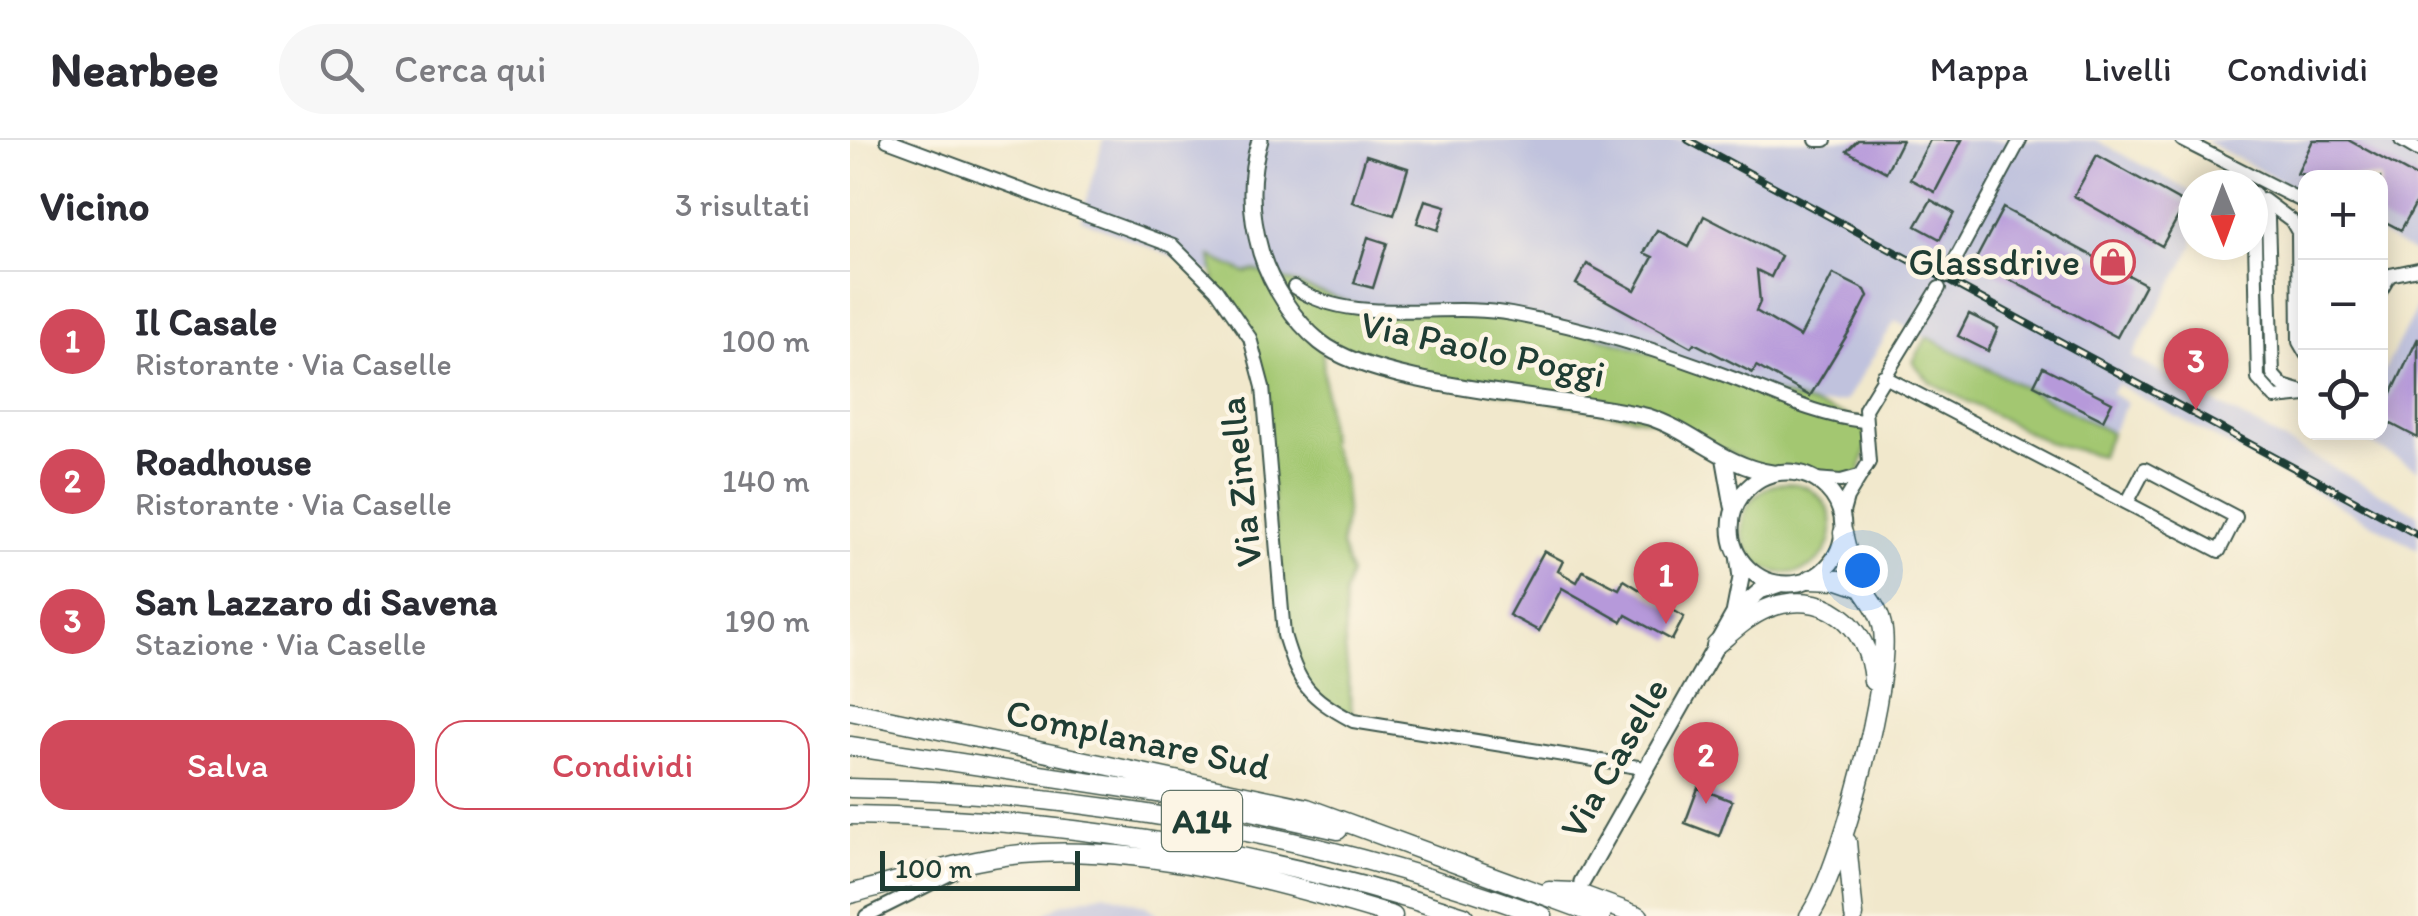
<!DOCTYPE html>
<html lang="it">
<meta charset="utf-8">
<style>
body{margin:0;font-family:Itim,sans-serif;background:#f7f7f7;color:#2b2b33}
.controls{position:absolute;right:30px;top:30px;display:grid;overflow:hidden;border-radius:20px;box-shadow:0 5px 25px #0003}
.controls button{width:90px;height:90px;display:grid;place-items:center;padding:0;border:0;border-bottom:2px solid #e1e1e2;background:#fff;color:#2b2b33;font:50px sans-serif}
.compass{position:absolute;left:1328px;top:30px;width:90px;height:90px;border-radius:50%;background:#fff;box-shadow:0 5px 25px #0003;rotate:179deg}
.scale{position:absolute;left:30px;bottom:25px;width:200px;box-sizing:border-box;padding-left:10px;border:5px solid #1f3d34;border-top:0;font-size:28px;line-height:35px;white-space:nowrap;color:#1f3d34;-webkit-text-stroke:8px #fcf5e5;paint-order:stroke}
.you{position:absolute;left:1012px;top:430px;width:35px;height:35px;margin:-25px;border:8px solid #fff;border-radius:50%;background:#1a73e8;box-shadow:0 0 0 15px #1a73e833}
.badge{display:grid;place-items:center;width:65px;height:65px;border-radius:50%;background:#d1495b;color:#fff;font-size:32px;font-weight:700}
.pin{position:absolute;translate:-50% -82px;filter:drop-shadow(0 2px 5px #0008)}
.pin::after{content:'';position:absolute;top:52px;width:35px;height:30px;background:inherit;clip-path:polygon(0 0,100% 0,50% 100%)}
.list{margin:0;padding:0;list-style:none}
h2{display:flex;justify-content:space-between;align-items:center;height:130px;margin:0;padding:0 40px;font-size:42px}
h2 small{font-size:32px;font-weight:400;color:#7c7c81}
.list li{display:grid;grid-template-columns:65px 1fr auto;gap:30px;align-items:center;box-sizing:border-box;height:140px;padding:0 40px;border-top:2px solid #e1e1e2}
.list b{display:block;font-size:38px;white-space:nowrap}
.list p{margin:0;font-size:32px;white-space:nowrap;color:#7c7c81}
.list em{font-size:32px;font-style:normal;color:#7c7c81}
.actions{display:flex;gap:20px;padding:30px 40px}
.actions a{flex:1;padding:22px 0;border:2px solid #d1495b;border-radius:30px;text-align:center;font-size:35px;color:#d1495b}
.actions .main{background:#d1495b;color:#fff}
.icon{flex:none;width:55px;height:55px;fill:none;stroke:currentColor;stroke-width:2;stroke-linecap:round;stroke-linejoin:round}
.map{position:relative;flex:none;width:1568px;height:776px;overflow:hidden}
header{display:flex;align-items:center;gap:60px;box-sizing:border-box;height:140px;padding:0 50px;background:#fff;border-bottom:2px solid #e1e1e2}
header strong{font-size:48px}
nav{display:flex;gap:55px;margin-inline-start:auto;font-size:35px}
.search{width:700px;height:90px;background:#f7f7f7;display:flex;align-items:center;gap:25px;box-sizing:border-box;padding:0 35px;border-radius:55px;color:#7c7c81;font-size:38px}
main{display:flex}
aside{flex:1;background:#fff}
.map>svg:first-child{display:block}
</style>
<header>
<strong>Nearbee</strong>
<div class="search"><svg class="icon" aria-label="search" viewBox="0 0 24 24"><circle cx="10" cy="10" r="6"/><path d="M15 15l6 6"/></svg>Cerca qui</div>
<nav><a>Mappa</a><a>Livelli</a><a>Condividi</a></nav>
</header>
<main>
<aside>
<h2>Vicino<small>3 risultati</small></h2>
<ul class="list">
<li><span class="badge">1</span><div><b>Il Casale</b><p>Ristorante · Via Caselle</p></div><em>100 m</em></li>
<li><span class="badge">2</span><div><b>Roadhouse</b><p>Ristorante · Via Caselle</p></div><em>140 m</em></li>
<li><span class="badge">3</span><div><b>San Lazzaro di Savena</b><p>Stazione · Via Caselle</p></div><em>190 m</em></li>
</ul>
<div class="actions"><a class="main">Salva</a><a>Condividi</a></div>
</aside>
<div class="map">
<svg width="1568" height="776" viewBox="0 0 1568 776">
<rect width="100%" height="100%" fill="#fcf5e5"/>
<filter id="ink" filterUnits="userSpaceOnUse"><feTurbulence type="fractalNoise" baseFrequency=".01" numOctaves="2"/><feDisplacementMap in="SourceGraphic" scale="20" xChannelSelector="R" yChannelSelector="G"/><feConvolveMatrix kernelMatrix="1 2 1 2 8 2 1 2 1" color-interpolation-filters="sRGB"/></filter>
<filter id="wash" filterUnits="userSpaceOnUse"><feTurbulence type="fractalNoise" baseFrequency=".0048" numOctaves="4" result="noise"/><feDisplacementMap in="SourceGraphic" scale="40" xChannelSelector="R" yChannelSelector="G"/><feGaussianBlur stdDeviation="2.25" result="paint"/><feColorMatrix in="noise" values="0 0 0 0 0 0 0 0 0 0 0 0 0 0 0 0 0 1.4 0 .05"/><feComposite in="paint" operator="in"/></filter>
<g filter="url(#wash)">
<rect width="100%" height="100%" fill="#f1e8cc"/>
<path fill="#c0c2dd" d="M253,0H1246L1343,53L1344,105L1282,217L1568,374V409L1267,244L1261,253L1277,263L1261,293L1045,181L996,261L968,265L422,158L231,79Z
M1354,0H1568V115L1531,95L1530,38H1456L1455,55Z
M1568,165V330L1501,293L1530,292L1531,237Z
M255,753L296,766L309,776H192L211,764Z"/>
<path fill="#a3c771" stroke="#618252" stroke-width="2.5" d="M361,117L396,133L405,130L516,168L609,169L715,186L1013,281L1018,301L1009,336L965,339L951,333H922L816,283L585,240L472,204L479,304L493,336L496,370L491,406L500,434L494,455L495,508L503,581L463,559L434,495L413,247L400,198L366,149Z
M1077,197L1261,293L1250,316L1197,302L1080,242L1063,222Z
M892 388a45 45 0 1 1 90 0a45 45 0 1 1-90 0Z"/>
<g id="blocks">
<path fill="#b699da" d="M1008,0H1052L1036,32L997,11Z
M1080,0H1112L1085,52L1060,39Z
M1463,0H1498L1568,38V59L1551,90L1530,79V38L1447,34Z
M516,15L558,28L544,75L502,62Z
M1247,15L1335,64L1312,106L1224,56Z
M575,60L596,66L588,90L567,83Z
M1081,60L1104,73L1090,99L1066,86Z
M1153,68L1295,144L1267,197L1125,121Z
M854,76L931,116L921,137L907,130L910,162L906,171L950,197L983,134L1015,150L1018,156L1005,182L960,256L906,226L903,233L844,203L841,207L726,144L737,124L785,150L803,117L794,113L807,90L839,107Z
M518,97L537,103L523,148L504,143Z
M1119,174L1148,188L1138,211L1108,196Z
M1568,198V298L1530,278Z
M1193,227L1262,262L1253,280L1184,245Z
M694,411L713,421L708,431L727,442L733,431L769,449L774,440L834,477L822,500L776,475L772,482L712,448L689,491L659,475Z
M848,648L882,661L869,696L835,683Z"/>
</g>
</g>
<g filter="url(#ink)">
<use href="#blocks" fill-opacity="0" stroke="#3e574b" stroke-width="2.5"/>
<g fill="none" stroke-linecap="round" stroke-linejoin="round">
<g stroke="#3e574b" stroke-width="16">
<path id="minor" d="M37,0L323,106L366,149L400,198L413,247L434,495C449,545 457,556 503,581L794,628
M966,0H975
M1332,0L1456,63
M1551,0L1568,10
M1404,53L1408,239L1425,258L1456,255
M1404,53L1418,78L1423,235L1433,246L1456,253
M1414,60L1441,80L1448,92L1449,202L1456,214
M1104,122L1170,0
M444,147C503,188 594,161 661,174C735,188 812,211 882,238C925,254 966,276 1013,281
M1530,152L1540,135L1568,129
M1033,236L1369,411L1386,377L1295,329L1277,363
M965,339L991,341L1009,336
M992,376L997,358L1019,322L1015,269L1089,148
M16,776L104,732"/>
</g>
<g stroke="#3e574b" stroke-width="19">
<path id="major" d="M410,0C398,38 400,75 411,113C421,145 444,181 470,202C528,249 719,257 799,277C844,292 874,326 922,333
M875,321L883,366
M881 388a56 56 0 1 1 112 0a56 56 0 1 1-112 0Z
M886,472L910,451L930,444
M732,742L884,474L891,438L888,415"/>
</g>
<g stroke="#3e574b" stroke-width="21">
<path id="highway" d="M960,439L989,440L1012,448
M866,505C882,492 897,477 916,469C973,446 1019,484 1023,541
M0,571L457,668L751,776
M0,606L347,659L488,690
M0,648C239,652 469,695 693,776
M0,675C209,678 414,711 614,776
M997,702L1004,776
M699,751L724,752L789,776
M0,754C55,740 116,719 172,714C295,704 427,741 543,776
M959,776C989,736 1044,533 1032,485C1029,469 1018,459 1010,444C1001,428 997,411 993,393"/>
</g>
<use href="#minor" stroke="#fff" stroke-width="12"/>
<use href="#major" stroke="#fff" stroke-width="15"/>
<use href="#highway" stroke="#fff" stroke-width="18"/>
<g stroke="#1f3d34" stroke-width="8">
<path id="rail" d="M838,0L1568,395"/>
</g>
<use href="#rail" stroke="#fcf5e5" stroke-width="4" stroke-dasharray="11" stroke-linecap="butt"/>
</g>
</g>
<defs>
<g id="shop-ring" transform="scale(2.25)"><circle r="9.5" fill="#fcf5e5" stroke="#d1495b" stroke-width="1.5"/><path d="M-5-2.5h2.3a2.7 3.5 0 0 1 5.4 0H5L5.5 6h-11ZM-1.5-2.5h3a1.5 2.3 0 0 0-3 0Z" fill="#d1495b"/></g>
</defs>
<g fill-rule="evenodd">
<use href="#shop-ring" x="1263" y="122"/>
</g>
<g text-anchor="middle" stroke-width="9" stroke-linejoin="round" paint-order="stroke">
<rect fill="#fcf5e5" stroke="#617469" stroke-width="2.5" x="312" y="651" width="80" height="60" rx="8"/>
<g font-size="35" font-weight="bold" fill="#1f3d34">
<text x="352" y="693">A14</text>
</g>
<g font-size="38" fill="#1f3d34" stroke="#fcf5e5" text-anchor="end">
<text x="1230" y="135">Glassdrive</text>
</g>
<g font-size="38" fill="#1f3d34" stroke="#fcf5e5">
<text transform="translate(633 209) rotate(12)" y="13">Via Paolo Poggi</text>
<text transform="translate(390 342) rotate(-96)" y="13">Via Zinella</text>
<text transform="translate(288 599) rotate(12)" y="13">Complanare Sud</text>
<text transform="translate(764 618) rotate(-60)" y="13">Via Caselle</text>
</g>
</g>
</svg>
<div class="controls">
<button>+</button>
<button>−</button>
<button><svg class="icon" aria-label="locate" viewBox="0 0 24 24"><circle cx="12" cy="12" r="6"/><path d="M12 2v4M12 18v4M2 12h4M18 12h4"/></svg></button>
</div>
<svg class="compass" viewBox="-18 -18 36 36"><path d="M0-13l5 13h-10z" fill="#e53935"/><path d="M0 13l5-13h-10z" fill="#7c7c81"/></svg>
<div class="scale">100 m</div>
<div class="you"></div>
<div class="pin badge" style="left:816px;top:484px">1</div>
<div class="pin badge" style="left:856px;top:664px">2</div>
<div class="pin badge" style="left:1346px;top:270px">3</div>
</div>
</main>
